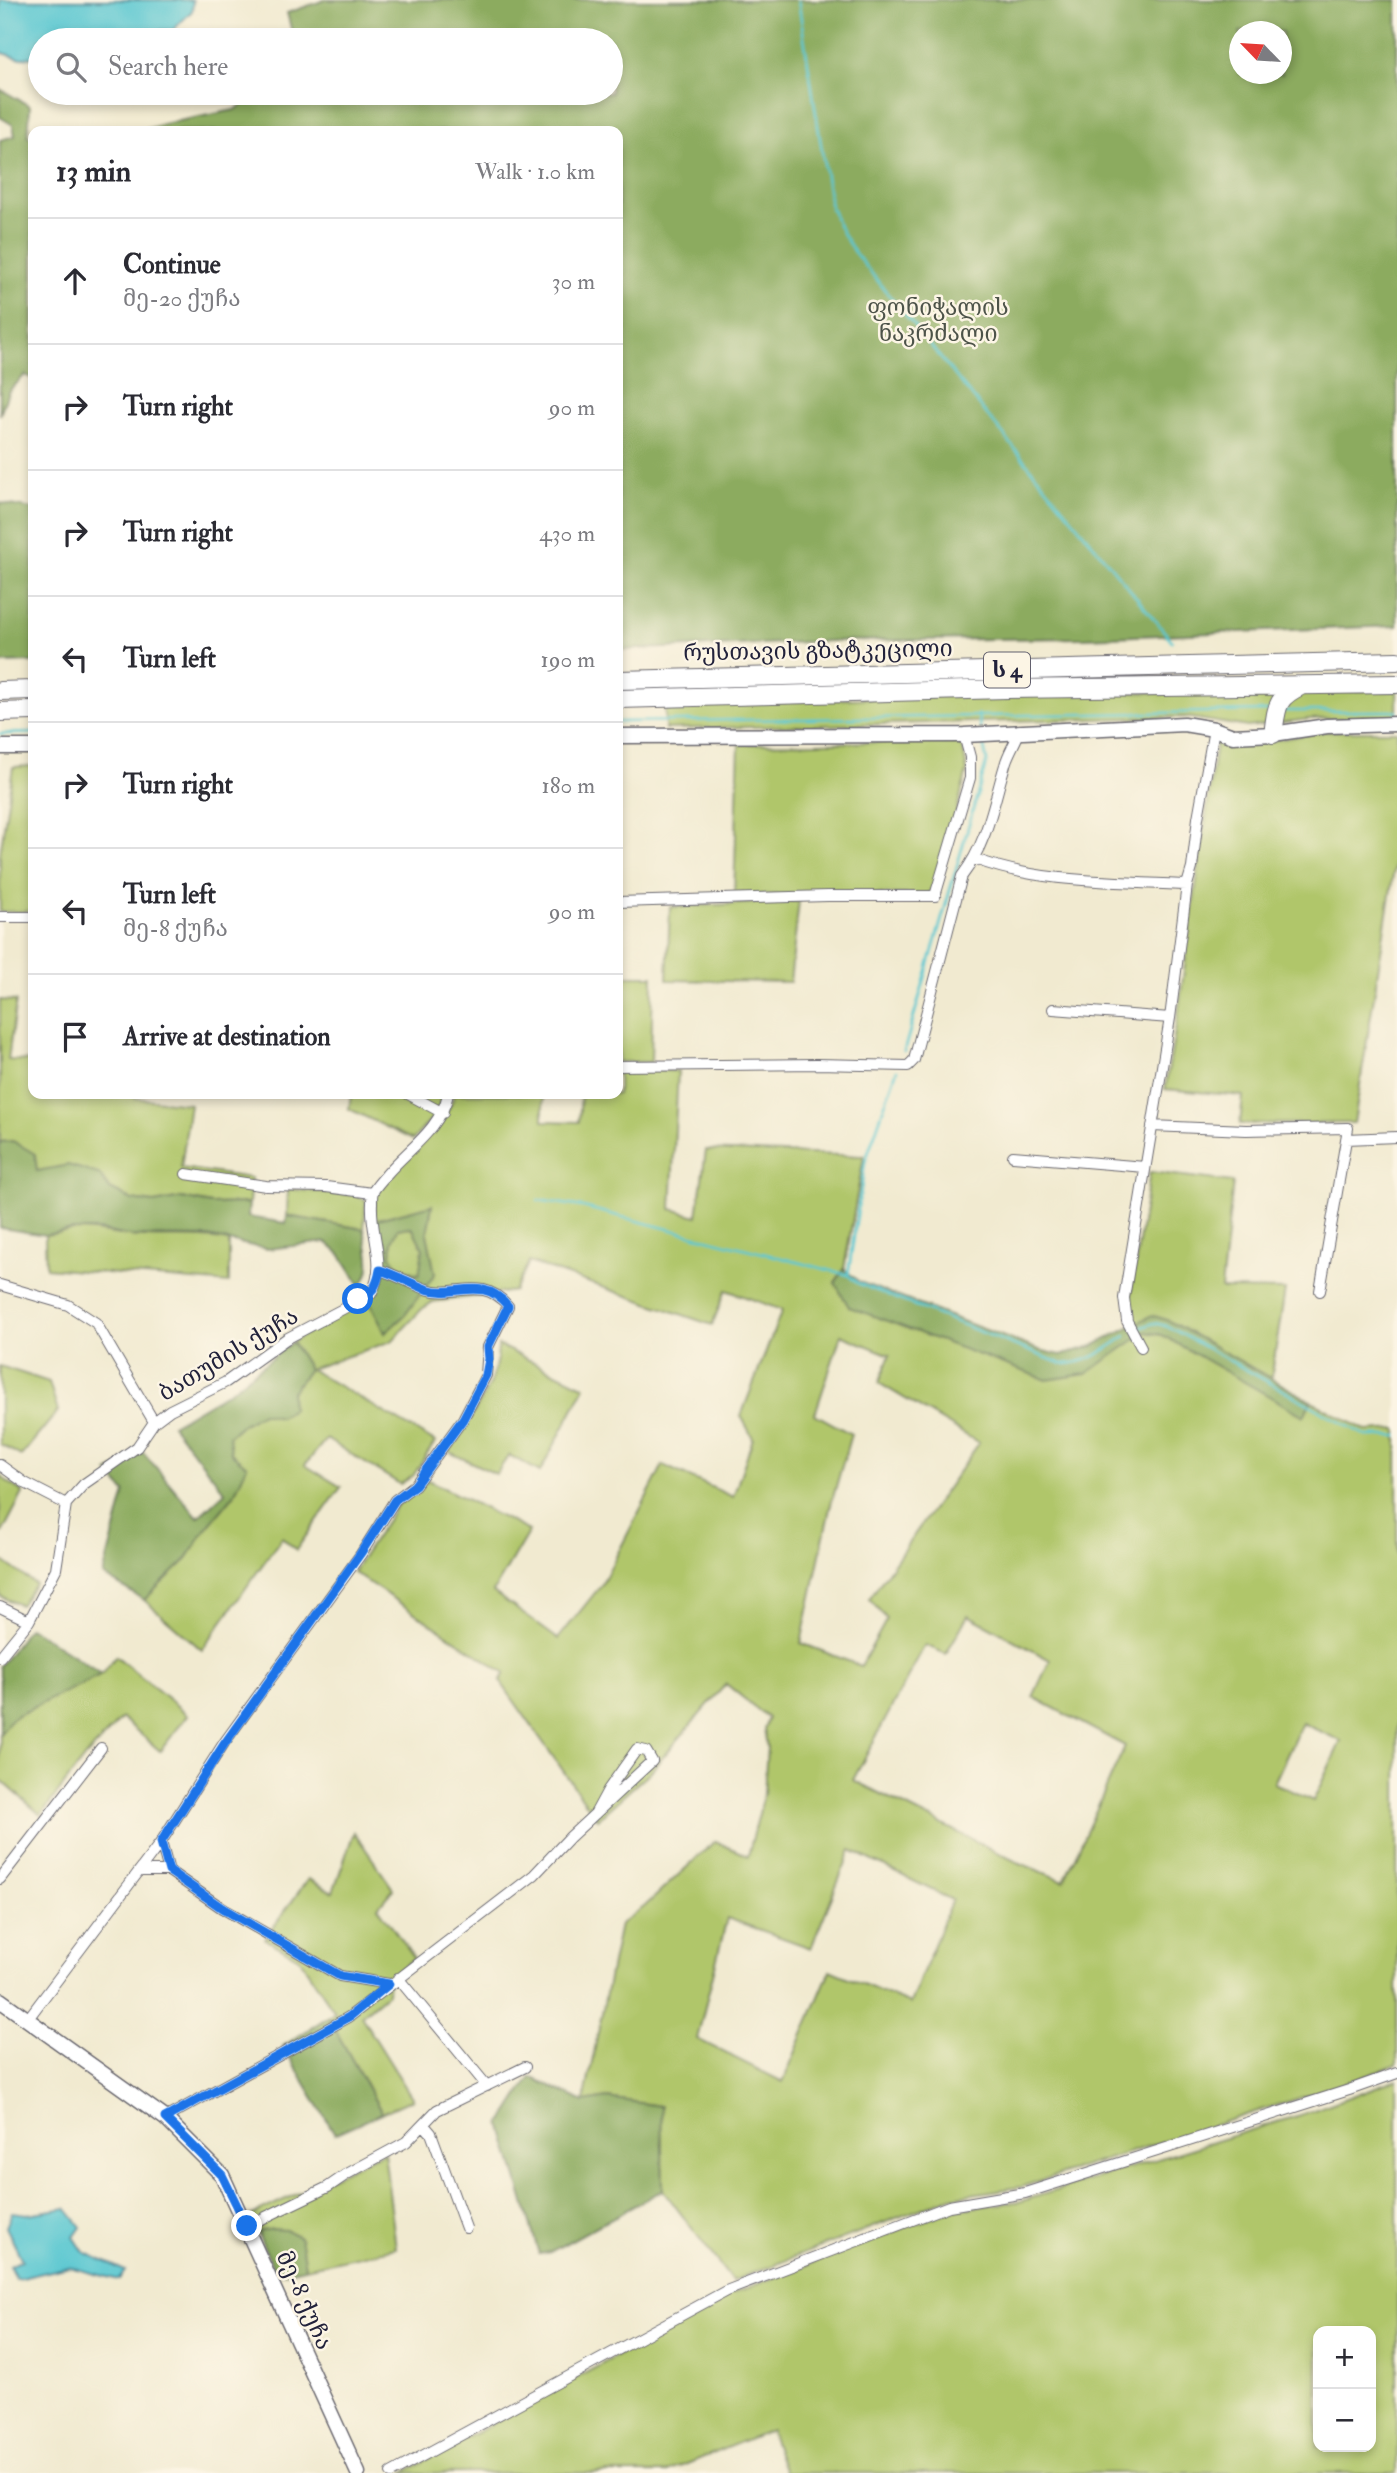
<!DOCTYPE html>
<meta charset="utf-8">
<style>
body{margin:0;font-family:"IM FELL Double Pica","Noto Serif Georgian",serif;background:#f7f7f7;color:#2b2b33}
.controls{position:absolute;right:21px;bottom:21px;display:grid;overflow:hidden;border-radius:14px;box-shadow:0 4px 10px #0003}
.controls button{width:63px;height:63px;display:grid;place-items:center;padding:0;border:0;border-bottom:2px solid #e1e1e2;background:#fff;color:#2b2b33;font:35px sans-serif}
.compass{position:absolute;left:1229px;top:21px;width:63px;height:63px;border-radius:50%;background:#fff;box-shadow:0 4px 10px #0003;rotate:295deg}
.stop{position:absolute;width:21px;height:21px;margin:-16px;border:5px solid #1a73e8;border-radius:50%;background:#fff}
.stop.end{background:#1a73e8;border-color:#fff;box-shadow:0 2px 7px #0008}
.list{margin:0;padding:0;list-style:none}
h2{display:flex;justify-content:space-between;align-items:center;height:91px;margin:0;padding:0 28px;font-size:30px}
h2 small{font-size:23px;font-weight:400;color:#7c7c81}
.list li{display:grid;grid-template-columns:46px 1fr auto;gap:21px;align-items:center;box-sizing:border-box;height:126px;padding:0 28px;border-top:2px solid #e1e1e2}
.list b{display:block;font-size:26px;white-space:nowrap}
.list p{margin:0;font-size:23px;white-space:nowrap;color:#7c7c81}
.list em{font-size:23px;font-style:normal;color:#7c7c81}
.icon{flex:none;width:38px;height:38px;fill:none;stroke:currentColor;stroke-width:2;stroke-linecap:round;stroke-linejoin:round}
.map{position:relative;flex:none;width:1397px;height:2473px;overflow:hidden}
.search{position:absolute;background:#fff;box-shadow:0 4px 10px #0003;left:28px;top:28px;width:595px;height:77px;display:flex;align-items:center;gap:18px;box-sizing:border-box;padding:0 24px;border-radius:38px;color:#7c7c81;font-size:26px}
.panel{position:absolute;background:#fff;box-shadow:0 4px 10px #0003;left:28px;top:126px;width:595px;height:973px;border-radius:14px}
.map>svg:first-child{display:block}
</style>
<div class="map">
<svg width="1397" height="2473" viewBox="0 0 1397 2473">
<rect width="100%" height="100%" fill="#fcf5e5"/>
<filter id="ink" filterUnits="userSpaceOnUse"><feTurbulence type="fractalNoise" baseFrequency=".0143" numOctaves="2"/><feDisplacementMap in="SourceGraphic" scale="14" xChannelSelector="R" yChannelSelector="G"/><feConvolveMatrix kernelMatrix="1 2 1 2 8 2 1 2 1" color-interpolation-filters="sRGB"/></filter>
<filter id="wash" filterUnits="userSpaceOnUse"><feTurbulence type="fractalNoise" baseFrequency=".00686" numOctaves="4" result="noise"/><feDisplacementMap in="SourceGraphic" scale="28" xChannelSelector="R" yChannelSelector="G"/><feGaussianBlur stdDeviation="1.57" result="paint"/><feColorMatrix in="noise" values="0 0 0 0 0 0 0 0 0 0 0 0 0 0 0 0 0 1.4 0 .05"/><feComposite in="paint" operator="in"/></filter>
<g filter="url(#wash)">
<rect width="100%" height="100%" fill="#f1ead0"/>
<path fill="#b0c66a" stroke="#697452" stroke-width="2" fill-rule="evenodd" d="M1397,690V717L1310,719L1248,727L1185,717L665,729V705L992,694Z
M1327,731H1397V850L1354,1123L1240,1124L1243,1096L1165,1089L1178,1014L1217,736L1233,744L1270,741Z
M962,741L967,771L937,885L927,894L734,895L739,744Z
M33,766V911L0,912V854L13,767Z
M799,901L790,982L667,980L670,907Z
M618,976H653L651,1062H618Z
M0,1000L16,1001L8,1060L33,1061V1094H135V1098L190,1104L181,1168L251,1178L249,1203L211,1204L182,1198L154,1203L132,1200L110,1189L36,1171L13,1141L0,1142Z
M618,1070L678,1071L671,1209L697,1216L706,1150L864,1156L844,1269L835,1282L1047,1380L1131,1342L1146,1332L1162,1335L1304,1415L1311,1401L1367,1431L1397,1429V2064L1352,2081L1021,2187L951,2197L732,2281L663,2190L661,2106L607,2098L584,2102L620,1924L644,1907L715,1841L748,1856L764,1794L767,1747L764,1728L768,1718L726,1684L650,1772L597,1819L500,1681L505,1673L353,1572L397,1505L428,1480L529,1531L493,1592L558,1639L602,1584L663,1465L733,1497L753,1438L741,1416L782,1310L726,1290L712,1325L529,1262L514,1291L433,1302L422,1309L392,1341L310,1369L435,1442L413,1476L400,1484L326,1439L305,1465L341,1487L296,1550L282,1537L202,1650L144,1600L186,1560L205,1530L234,1495L228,1436L240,1426L262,1413L280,1417L291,1393L309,1369L292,1342L354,1305L369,1300L385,1332L435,1274L427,1234L432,1205L374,1220C375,1212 374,1200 377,1193C393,1158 447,1132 454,1094H543V1121L579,1122L581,1094H618ZM841,1335L890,1355L879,1383L979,1443L869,1599L887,1619L861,1666L801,1643L830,1508L851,1434L815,1414ZM968,1615L1050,1660L1033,1697L1125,1746L1064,1881L1015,1861L853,1780L925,1645L946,1654ZM1302,1723L1341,1741L1313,1801L1274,1783ZM851,1850L952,1900L910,2004L830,1970L783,2082L697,2039L727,1918L811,1948Z
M351,1094H442L438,1111L413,1140L349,1109Z
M1150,1172L1233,1182L1221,1289L1285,1290L1271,1379L1169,1321L1152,1316L1135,1324L1130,1316L1131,1292Z
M288,1189L354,1195L366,1200L364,1229L287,1216Z
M409,1227L414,1229L423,1249L420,1275L399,1267L391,1256L392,1241L398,1229Z
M73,1230C95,1230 108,1234 129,1236C162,1240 196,1234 229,1241V1283L46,1268L45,1235Z
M498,1345L585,1387L540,1472L509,1455L496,1474L449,1452C468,1420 499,1383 498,1345Z
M0,1366L49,1382L58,1411L21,1456L0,1444Z
M0,1476L23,1493L0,1537Z
M0,1559L35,1584L20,1605L0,1596Z
M116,1656L188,1715L160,1751L122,1718L85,1757L41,1815L0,1779V1734L11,1718L102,1674Z
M354,1832L393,1889L378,1907L414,1958L389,1978L388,1993L361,2016L413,2099L382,2113L328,2017L335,2012L299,1958L265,1939L308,1879L333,1892Z
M1397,2079V2473H785L770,2430L665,2473H403L726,2296L951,2210L1022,2201L1303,2114ZM1318,2331H1371V2447H1318Z
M384,2152L396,2248L305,2268L300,2237C284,2229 274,2228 257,2232L250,2216Z"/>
<path fill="#8cab5e" stroke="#57664c" stroke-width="2" fill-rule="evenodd" d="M325,0H1397V626L1084,638L830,641L618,650V131H141L163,124L234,110L261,93H611V40H294L287,13ZM1240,32H1282V74H1240Z
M0,89L30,106L28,137L33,138V379L25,375L8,392L0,415V140L15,136L13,125L0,117Z
M0,503L33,509V662L0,663Z
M13,1141L35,1154L37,1171L68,1165L99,1174L110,1189L132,1200L154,1203L182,1198L211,1204L249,1203L248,1217L286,1223L287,1216L364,1229C367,1247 376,1272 360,1285L340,1254L326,1242L268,1249L208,1237L128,1236L98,1230H73L45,1235L0,1228V1142Z
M432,1205L427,1234L435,1274L405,1315L385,1333L369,1300L381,1281L382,1258L374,1220ZM409,1227L413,1229L423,1249L419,1275L399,1267L391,1256L392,1241L398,1229Z
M844,1269L859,1282L1039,1350L1061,1355L1093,1346L1152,1315L1169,1321L1311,1401L1304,1416L1162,1335L1146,1332L1086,1374L1047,1380L849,1307L835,1283Z
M292,1342L309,1369L291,1393L292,1409L280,1417L262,1413L240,1426L229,1436L231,1453L247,1466L234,1495L205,1530L186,1560L144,1600L103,1575L125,1492L108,1472L143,1452L198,1517L225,1492L172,1425L233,1389Z
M29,1627L102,1674L12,1718L0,1734V1666Z
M328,2017L382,2113L335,2134L283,2046Z
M531,2077L584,2102L607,2098L661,2106L663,2190L550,2252L539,2254L501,2124Z
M272,2229L286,2230L300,2237L305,2268L276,2274L257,2232Z"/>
<path fill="#5bc8d1" stroke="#3e7586" stroke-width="2" d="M0,0H193L192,11L173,30C153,31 100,25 87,40H40V57L19,58L0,52Z
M66,2208L81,2227L74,2237L84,2252L125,2271L119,2280L69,2267L16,2279L10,2266L22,2260L6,2227L12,2212L27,2214Z"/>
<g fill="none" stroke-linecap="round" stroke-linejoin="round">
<path stroke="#5bc8d1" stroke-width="2.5" d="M798,0L831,208L841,231L854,252L1172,641
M1282,711H1397
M978,714L980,728
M618,722L1269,711
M0,734L33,733
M904,1051L987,761L982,738
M538,1200L583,1207L848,1275L865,1162L897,1070
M848,1275L857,1283L1062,1364C1087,1364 1106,1350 1126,1336
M1137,1329L1154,1323L1167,1326L1366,1436H1397"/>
</g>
</g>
<g filter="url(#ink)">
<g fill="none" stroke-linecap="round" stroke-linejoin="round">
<g stroke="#6a686f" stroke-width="12">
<path id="street" d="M975,859C1041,884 1117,881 1187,885
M618,902L828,896H935L970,778V757L964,735
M0,917H33
M1053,1009L1170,1018
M618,1066L817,1064L908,1066L914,1060L962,876C988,842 993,804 1005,765C1008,753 1016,742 1020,730
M408,1094L443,1113
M1152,1126L1246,1130L1348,1128L1320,1291
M1346,1139L1397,1137
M1013,1156L1145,1167
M186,1174L266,1186L326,1187L372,1193
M0,1285L68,1305L96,1323L154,1422
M1141,1347L1127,1321L1124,1298L1170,1018L1187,885L1192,868L1198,818L1214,729
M0,1465L25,1483L66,1504
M0,1607L29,1621
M0,1657L29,1621L56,1569L66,1504L84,1484L137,1447L154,1422L170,1410L226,1382L286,1339L371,1294C388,1263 370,1236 372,1203C372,1202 372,1194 373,1192C375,1187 382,1180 386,1175C408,1149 441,1129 448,1094
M161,1842L169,1871
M139,1871H169L222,1908L340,1976L389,1984
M0,1879L101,1748
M398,1978L487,2086
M27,2020L161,1842L224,1743L361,1554L395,1500L415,1485L463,1419L486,1375L488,1347L508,1306C481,1274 455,1299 426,1289C410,1283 396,1275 380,1270
M165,2118L349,2017L534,1875L570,1837L652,1761L646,1751L637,1749L608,1790L595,1814
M424,2125L431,2133L466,2228
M247,2226L328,2187L347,2174L406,2142L437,2110L525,2067
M391,2473L726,2291L949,2206L1025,2193L1349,2090L1397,2073"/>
</g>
<g stroke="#6a686f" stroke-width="17">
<path id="secondary" d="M618,736L964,735L1184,724L1214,729L1233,736L1273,734L1327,726L1397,724
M0,747H33
M0,2000L165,2118L222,2175L358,2473"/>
</g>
<g stroke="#6a686f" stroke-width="20">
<path id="highway" d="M618,680L1397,661
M0,691L33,690
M618,699L1007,689L1397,684
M0,712L33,711
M1273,734C1277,708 1275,698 1301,686"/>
</g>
<use href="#street" stroke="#fff" stroke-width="10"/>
<use href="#secondary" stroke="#fff" stroke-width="14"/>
<use href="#highway" stroke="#fff" stroke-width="18"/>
</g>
</g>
<g fill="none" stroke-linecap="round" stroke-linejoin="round" filter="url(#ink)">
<path stroke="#1a73e8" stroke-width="9" d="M247,2226L222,2175L165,2118L349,2017L389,1984L340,1976L222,1908L169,1871L161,1842L225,1743L360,1554L395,1500L415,1485L463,1419L486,1375L489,1359L488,1347L508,1306C482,1274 455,1299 426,1289C410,1283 396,1275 380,1270C377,1286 373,1293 358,1299"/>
</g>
<g text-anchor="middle" stroke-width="5" stroke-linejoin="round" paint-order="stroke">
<rect fill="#fcf5e5" stroke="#63616e" stroke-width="2" x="984" y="652.5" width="46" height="35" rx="5"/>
<g font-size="21" font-weight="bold" fill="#22223b">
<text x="1007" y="677">ს 4</text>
</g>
<g font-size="23" fill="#4d5349" stroke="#fcf5e5">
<text x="938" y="315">ფონიჭალის<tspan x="938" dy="26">ნაკრძალი</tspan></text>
</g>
<g font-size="23" fill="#22223b" stroke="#fcf5e5">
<text transform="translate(818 650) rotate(-1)" y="8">რუსთავის გზატკეცილი</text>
<text transform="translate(228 1354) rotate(-31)" y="8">ბათუმის ქუჩა</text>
<text transform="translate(305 2300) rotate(66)" y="8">მე-8 ქუჩა</text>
</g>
</g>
</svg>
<div class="controls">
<button>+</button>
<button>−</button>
</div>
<svg class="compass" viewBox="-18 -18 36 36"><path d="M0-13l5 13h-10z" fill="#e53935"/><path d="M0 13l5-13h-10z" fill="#7c7c81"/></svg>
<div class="stop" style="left:358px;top:1299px"></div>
<div class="stop end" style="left:247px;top:2226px"></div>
<div class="search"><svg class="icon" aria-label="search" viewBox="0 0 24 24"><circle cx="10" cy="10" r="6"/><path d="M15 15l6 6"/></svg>Search here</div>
<section class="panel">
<h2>13 min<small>Walk · 1.0 km</small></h2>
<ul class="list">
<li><svg class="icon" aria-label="ahead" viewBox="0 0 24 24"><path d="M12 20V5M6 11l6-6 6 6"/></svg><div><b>Continue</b><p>მე-20 ქუჩა</p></div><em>30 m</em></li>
<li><svg class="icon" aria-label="right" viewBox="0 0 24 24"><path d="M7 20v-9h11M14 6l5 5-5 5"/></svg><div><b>Turn right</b></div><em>90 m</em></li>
<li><svg class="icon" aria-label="right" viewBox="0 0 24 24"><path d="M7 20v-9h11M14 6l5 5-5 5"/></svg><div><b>Turn right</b></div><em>430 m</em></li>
<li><svg class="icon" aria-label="left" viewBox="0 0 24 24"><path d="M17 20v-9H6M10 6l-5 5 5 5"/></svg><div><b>Turn left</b></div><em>190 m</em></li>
<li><svg class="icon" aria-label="right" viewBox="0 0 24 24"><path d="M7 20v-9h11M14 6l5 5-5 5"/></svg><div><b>Turn right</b></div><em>180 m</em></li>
<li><svg class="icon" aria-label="left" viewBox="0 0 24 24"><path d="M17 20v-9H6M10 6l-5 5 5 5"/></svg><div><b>Turn left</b><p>მე-8 ქუჩა</p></div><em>90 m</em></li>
<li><svg class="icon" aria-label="arrive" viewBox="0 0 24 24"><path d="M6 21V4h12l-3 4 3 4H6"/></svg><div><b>Arrive at destination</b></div></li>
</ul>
</section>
</div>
